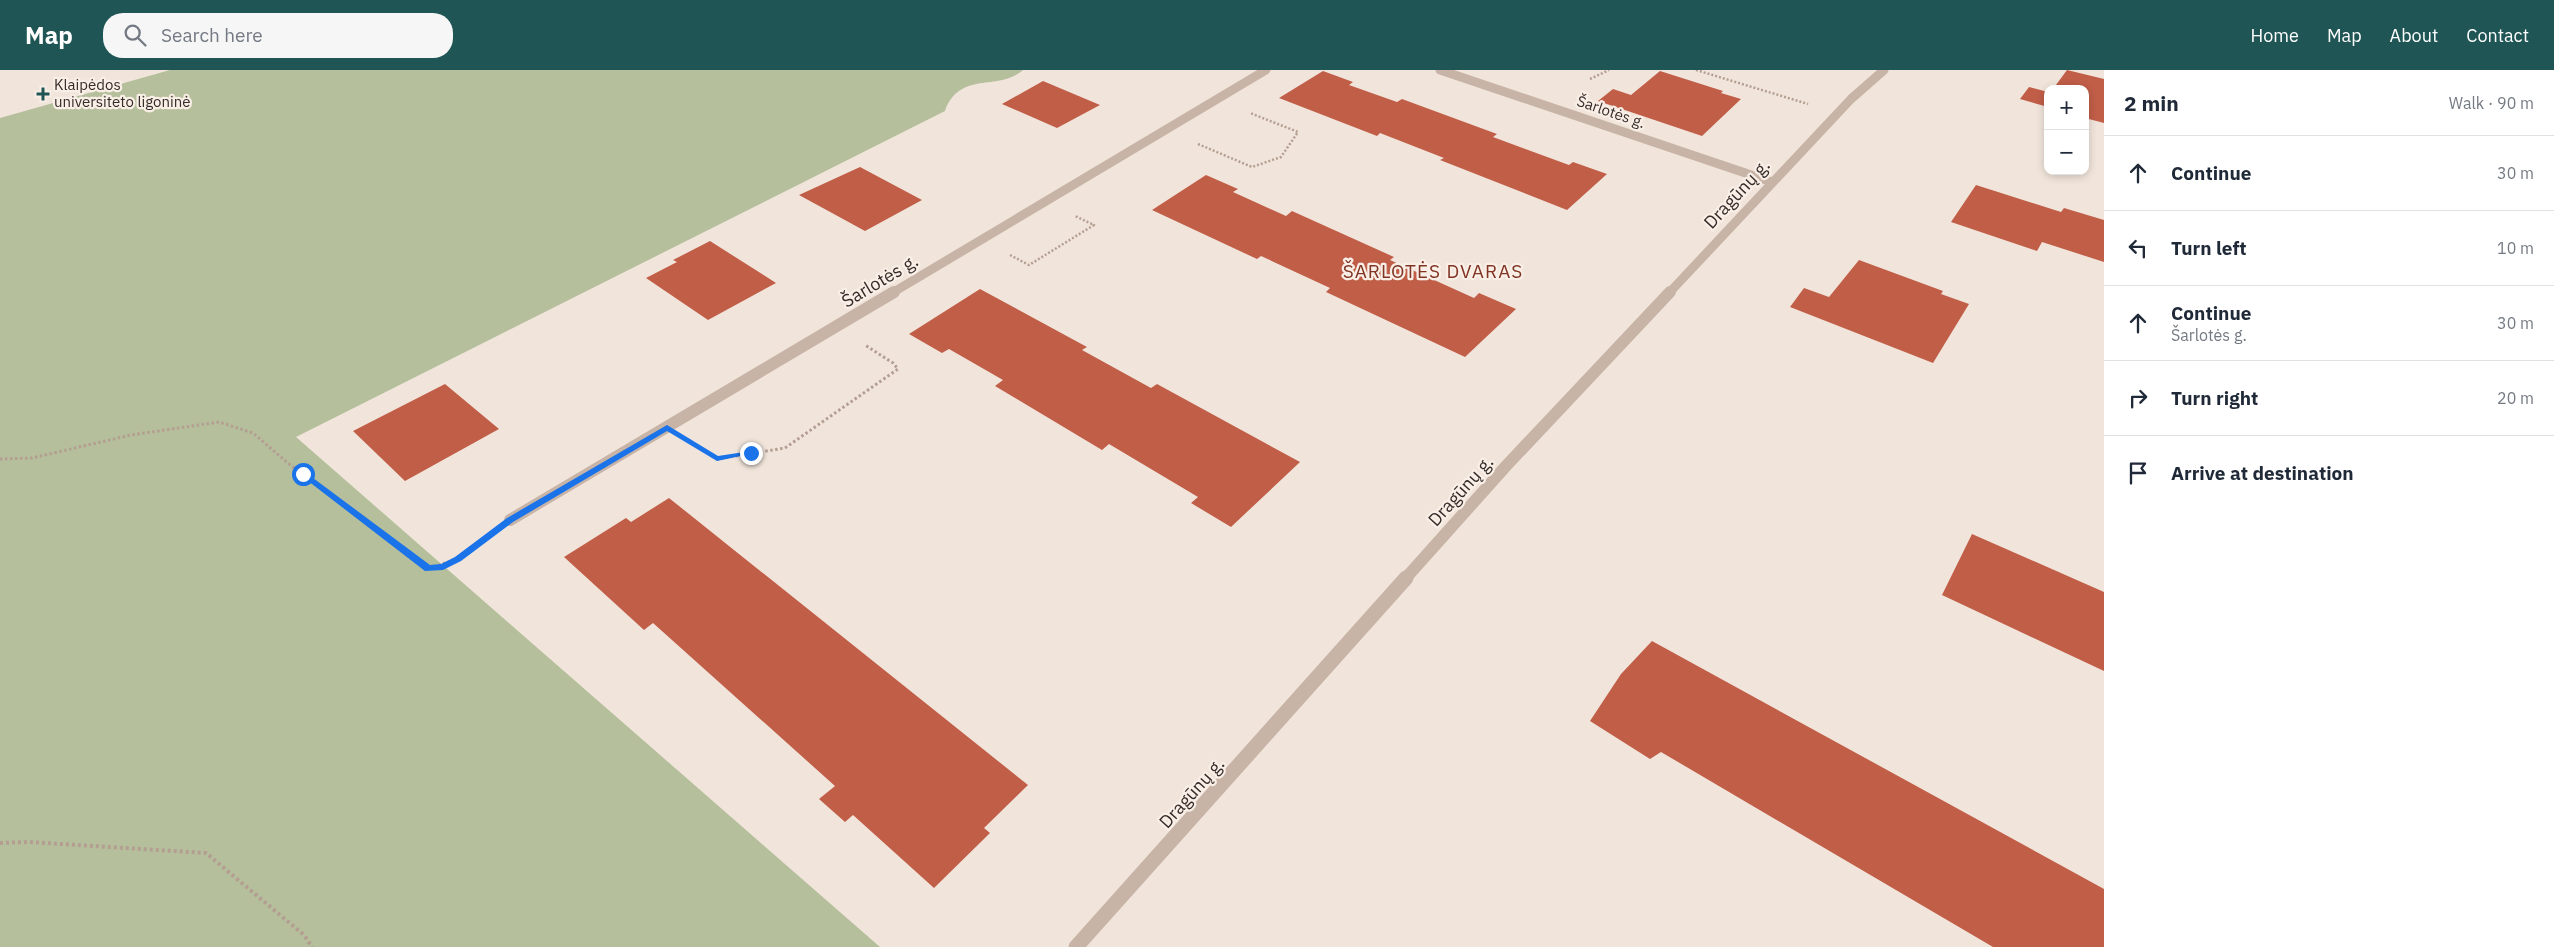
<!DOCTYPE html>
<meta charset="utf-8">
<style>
body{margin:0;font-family:"IBM Plex Sans",sans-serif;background:#f6f6f7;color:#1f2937}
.controls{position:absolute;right:15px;top:15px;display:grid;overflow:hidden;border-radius:10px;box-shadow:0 2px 8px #0003}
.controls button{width:45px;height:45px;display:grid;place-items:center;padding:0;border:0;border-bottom:1px solid #e0e1e3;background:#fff;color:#1f2937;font:25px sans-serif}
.stop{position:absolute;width:15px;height:15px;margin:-11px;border:4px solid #1a73e8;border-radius:50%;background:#fff}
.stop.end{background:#1a73e8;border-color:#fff;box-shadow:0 1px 5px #0008}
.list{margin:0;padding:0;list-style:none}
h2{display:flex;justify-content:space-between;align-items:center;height:65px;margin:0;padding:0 20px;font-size:21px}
h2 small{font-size:16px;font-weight:400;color:#747a83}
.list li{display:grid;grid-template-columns:32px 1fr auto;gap:15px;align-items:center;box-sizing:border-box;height:75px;padding:0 20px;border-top:1px solid #e0e1e3}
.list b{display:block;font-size:19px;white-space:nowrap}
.list p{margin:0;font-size:16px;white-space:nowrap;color:#747a83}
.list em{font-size:16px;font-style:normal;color:#747a83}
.icon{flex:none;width:28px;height:28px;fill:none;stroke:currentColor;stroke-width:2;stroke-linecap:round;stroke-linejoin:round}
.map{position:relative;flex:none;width:2104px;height:877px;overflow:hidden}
header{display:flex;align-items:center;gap:30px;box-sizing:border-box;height:70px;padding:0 25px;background:#1f5555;color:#fff}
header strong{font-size:24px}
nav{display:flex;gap:28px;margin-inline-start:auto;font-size:18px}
.search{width:350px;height:45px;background:#f6f6f7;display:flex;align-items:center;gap:12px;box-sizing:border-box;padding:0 18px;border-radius:20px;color:#747a83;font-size:19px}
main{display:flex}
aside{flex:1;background:#fff}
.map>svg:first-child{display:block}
</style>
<header>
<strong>Map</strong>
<div class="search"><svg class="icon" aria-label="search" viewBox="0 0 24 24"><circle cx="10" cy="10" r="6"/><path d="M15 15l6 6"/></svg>Search here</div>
<nav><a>Home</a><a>Map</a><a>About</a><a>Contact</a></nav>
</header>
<main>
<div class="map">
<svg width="2104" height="877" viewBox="0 0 2104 877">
<rect width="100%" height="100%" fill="#f1e5db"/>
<path fill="#b5bf9c" d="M170,0H1023C999,22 960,0 945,41L296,367L880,877H0V48Z"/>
<path fill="#c15e48" d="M2067,0L2104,9V53L2085,48V19H2053Z
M1323,1L1353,12L1349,15L1397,32L1402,29L1497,64L1493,67L1569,95L1573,92L1607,104L1567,140L1440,90L1444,88L1380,63L1377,66L1279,28Z
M1660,1L1723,21L1721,23L1741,29L1702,66L1598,31L1613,19L1631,25Z
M1043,11L1100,35L1057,58L1002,34Z
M2029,17L2048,22V37L2020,29Z
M860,97L922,130L865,161L799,125Z
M1206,105L1238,119L1233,122L1286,146L1292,141L1394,187L1390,190L1474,228L1479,223L1516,239L1465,287L1326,222L1330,218L1261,186L1257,189L1152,140Z
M1976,115L2061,142L2064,138L2104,150V192L2042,172L2037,181L1951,152Z
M710,171L776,213L708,250L646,208L677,192L673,190Z
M1859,190L1943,221L1941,224L1969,234L1933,293L1790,237L1804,218L1829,227Z
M980,219L1087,277L1082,280L1151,318L1157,314L1300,392L1231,457L1191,433L1198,427L1109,374L1102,380L995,316L1003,310L949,279L942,283L909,264Z
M445,314L499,359L405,411L353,361Z
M669,428L1028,715L984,758L990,763L934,818L853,745L845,752L819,729L835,716L653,553L644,560L564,487L626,448L631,452Z
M1972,464L2104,522V601L1942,525Z
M1652,571L2104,819V877H1993L1661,682L1650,689L1590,651L1621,604Z"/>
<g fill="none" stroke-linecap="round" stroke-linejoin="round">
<path stroke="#b49e92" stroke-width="2.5" stroke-dasharray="2 2" stroke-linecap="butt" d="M1696,0L1808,34
M1590,9L1609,0
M1198,74L1252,97L1281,87L1298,62L1250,43
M1010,185L1029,195L1094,155L1075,146"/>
<path stroke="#b49e92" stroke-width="3" stroke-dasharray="2.5 2.5" stroke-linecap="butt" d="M695,375L717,389L785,378L898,299L893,293L865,275
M0,389L32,388L131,365L219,352L253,363L289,394L429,498L452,491L486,468"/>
<path stroke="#b49e92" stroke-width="4" stroke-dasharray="3 3" stroke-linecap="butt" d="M0,773L29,772L206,783L304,865L312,877"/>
<path stroke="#c8b4a7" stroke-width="9" d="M1440,0L1772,112
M892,223L1266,0
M1669,223L1851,29L1884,0"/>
<path stroke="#c8b4a7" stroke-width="12" d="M510,450L894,222
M1405,509L1506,396L1670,222"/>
<path stroke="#c8b4a7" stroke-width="15" d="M1076,877L1406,508"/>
</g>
<path fill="#1a73e8" d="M667,355L718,386L751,381L755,383L717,391L667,361L513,452L461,491L443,500L425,501L299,404L305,402L430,495L441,494L455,487L507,448Z"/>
<path fill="#1f5555" stroke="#f9efe7" stroke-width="2" d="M40.5 16.5h5v5h5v5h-5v5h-5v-5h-5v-5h5z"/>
<g text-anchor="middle" stroke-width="4.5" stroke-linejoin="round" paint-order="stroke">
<g font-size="15" fill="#352b28" stroke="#f9efe7" text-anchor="start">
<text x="54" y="20">Klaipėdos<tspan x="54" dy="17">universiteto ligoninė</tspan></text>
</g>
<g font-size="15" fill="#352b28" stroke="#f9efe7">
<text transform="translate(1611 42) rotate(19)" y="5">Šarlotės g.</text>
</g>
<g font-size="18" fill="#352b28" stroke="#f9efe7">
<text transform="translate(1737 124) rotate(-47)" y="6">Dragūnų g.</text>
<text transform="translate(880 211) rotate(-31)" y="6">Šarlotės g.</text>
<text transform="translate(1461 421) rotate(-48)" y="6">Dragūnų g.</text>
<text transform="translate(1192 723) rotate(-48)" y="6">Dragūnų g.</text>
</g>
<g font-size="19" letter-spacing="1" fill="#813424" stroke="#f9efe7">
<text x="1433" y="208">ŠARLOTĖS DVARAS</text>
</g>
</g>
</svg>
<div class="controls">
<button>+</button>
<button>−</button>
</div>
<div class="stop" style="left:303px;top:404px"></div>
<div class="stop end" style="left:751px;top:383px"></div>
</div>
<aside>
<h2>2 min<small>Walk · 90 m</small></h2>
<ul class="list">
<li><svg class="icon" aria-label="ahead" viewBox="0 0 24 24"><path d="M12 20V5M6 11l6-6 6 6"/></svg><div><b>Continue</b></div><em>30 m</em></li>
<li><svg class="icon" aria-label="left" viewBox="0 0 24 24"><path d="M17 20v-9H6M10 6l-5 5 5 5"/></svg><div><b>Turn left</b></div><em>10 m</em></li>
<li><svg class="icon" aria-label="ahead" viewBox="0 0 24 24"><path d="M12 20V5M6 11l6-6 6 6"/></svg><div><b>Continue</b><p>Šarlotės g.</p></div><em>30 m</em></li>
<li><svg class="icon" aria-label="right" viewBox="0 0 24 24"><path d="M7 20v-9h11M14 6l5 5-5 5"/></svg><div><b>Turn right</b></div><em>20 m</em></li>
<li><svg class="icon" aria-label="arrive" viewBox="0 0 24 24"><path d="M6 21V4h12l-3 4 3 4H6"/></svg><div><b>Arrive at destination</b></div></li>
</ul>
</aside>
</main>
